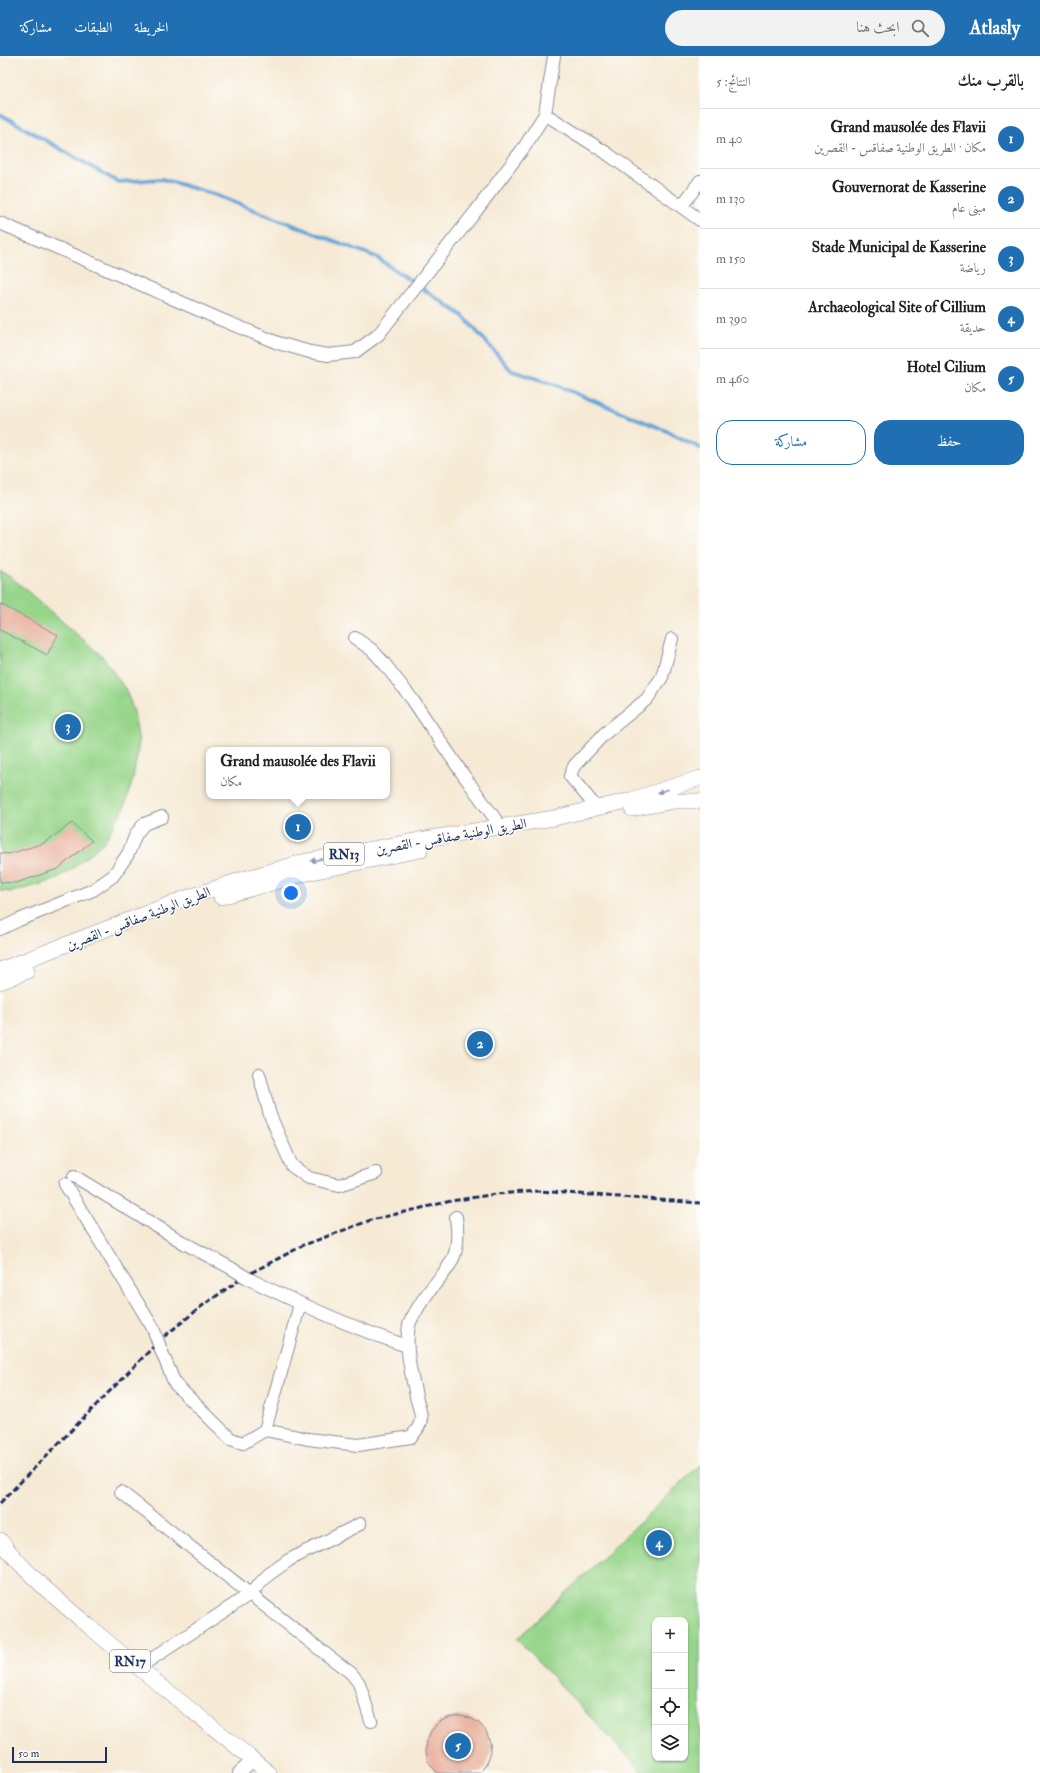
<!DOCTYPE html>
<html lang="ar">
<meta charset="utf-8">
<style>
body{margin:0;font-family:"IM FELL Double Pica",Amiri,serif;background:#f2f2f2;color:#222;direction:rtl}
.controls{position:absolute;right:12px;bottom:12px;display:grid;overflow:hidden;border-radius:8px;box-shadow:0 1px 3px #0004}
.controls button{width:36px;height:36px;display:grid;place-items:center;padding:0;border:0;border-bottom:1px solid #e0e0e0;background:#fff;color:#222;font:20px sans-serif}
.scale{position:absolute;left:12px;bottom:10px;width:95px;box-sizing:border-box;padding-left:4px;border:2px solid #1b2f5e;border-top:0;font-size:11px;line-height:14px;white-space:nowrap;color:#1b2f5e;-webkit-text-stroke:3px #fdfcf7;paint-order:stroke}
.you{position:absolute;left:291px;top:837px;width:14px;height:14px;margin:-10px;border:3px solid #fff;border-radius:50%;background:#1a73e8;box-shadow:0 0 0 6px #1a73e833}
.badge{display:grid;place-items:center;width:26px;height:26px;border-radius:50%;background:#1f6fb2;color:#fff;font-size:13px;font-weight:700}
.pin{position:absolute;translate:-50% -50%;border:2px solid #fff;box-shadow:0 1px 4px #0006}
.popup{position:absolute;left:206px;top:691px;width:184px;height:52px;box-sizing:border-box;display:grid;place-content:center;border-radius:8px;background:#fff;filter:drop-shadow(0 1px 3px #0005);font-size:13px;white-space:nowrap;color:#767676}
.popup b{font-size:15px;color:#222}
.popup::after{content:'';position:absolute;left:50%;top:100%;margin-left:-8px;border:8px solid transparent;border-top-color:#fff}
.list{margin:0;padding:0;list-style:none}
h2{display:flex;justify-content:space-between;align-items:center;height:52px;margin:0;padding:0 16px;font-size:17px}
h2 small{font-size:13px;font-weight:400;color:#767676}
.list li{display:grid;grid-template-columns:26px 1fr auto;gap:12px;align-items:center;box-sizing:border-box;height:60px;padding:0 16px;border-top:1px solid #e0e0e0}
.list b{display:block;font-size:15px;white-space:nowrap}
.list p{margin:0;font-size:13px;white-space:nowrap;color:#767676}
.list em{font-size:13px;font-style:normal;color:#767676}
.actions{display:flex;gap:8px;padding:12px 16px}
.actions a{flex:1;padding:9px 0;border:1px solid #1f6fb2;border-radius:16px;text-align:center;font-size:14px;color:#1f6fb2}
.actions .main{background:#1f6fb2;color:#fff}
.icon{flex:none;width:22px;height:22px;fill:none;stroke:currentColor;stroke-width:2;stroke-linecap:round;stroke-linejoin:round}
.map{position:relative;flex:none;width:700px;height:1717px;overflow:hidden;direction:ltr}
header{display:flex;align-items:center;gap:24px;box-sizing:border-box;height:56px;padding:0 20px;background:#1f6fb2;color:#fff}
header strong{font-size:19px}
nav{display:flex;gap:22px;margin-inline-start:auto;font-size:14px}
.search{width:280px;height:36px;background:#f2f2f2;display:flex;align-items:center;gap:10px;box-sizing:border-box;padding:0 14px;border-radius:22px;color:#767676;font-size:15px}
main{display:flex}
aside{flex:1;background:#fff}
.map>svg:first-child{display:block}
</style>
<header>
<strong>Atlasly</strong>
<div class="search"><svg class="icon" aria-label="search" viewBox="0 0 24 24"><circle cx="10" cy="10" r="6"/><path d="M15 15l6 6"/></svg>ابحث هنا</div>
<nav><a>الخريطة</a><a>الطبقات</a><a>مشاركة</a></nav>
</header>
<main>
<aside>
<h2>بالقرب منك<small>النتائج: 5</small></h2>
<ul class="list">
<li><span class="badge">1</span><div><b>Grand mausolée des Flavii</b><p>مكان · الطريق الوطنية صفاقس - القصرين</p></div><em>40 m</em></li>
<li><span class="badge">2</span><div><b>Gouvernorat de Kasserine</b><p>مبنى عام</p></div><em>130 m</em></li>
<li><span class="badge">3</span><div><b>Stade Municipal de Kasserine</b><p>رياضة</p></div><em>150 m</em></li>
<li><span class="badge">4</span><div><b>Archaeological Site of Cillium</b><p>حديقة</p></div><em>390 m</em></li>
<li><span class="badge">5</span><div><b>Hotel Cilium</b><p>مكان</p></div><em>460 m</em></li>
</ul>
<div class="actions"><a class="main">حفظ</a><a>مشاركة</a></div>
</aside>
<div class="map">
<svg width="700" height="1717" viewBox="0 0 700 1717">
<rect width="100%" height="100%" fill="#fdfcf7"/>
<filter id="ink" filterUnits="userSpaceOnUse"><feTurbulence type="fractalNoise" baseFrequency=".025" numOctaves="2"/><feDisplacementMap in="SourceGraphic" scale="8" xChannelSelector="R" yChannelSelector="G"/><feConvolveMatrix kernelMatrix="1 2 1 2 8 2 1 2 1" color-interpolation-filters="sRGB"/></filter>
<filter id="wash" filterUnits="userSpaceOnUse"><feTurbulence type="fractalNoise" baseFrequency=".012" numOctaves="4" result="noise"/><feDisplacementMap in="SourceGraphic" scale="16" xChannelSelector="R" yChannelSelector="G"/><feGaussianBlur stdDeviation="0.9" result="paint"/><feColorMatrix in="noise" values="0 0 0 0 0 0 0 0 0 0 0 0 0 0 0 0 0 1.4 0 .05"/><feComposite in="paint" operator="in"/></filter>
<g filter="url(#wash)">
<rect width="100%" height="100%" fill="#f6ead5"/>
<path fill="#97d58a" stroke="#598274" fill-rule="evenodd" d="M0,515L12,522L102,600L126,634L134,656L139,687L133,723L124,752L104,786L72,813L52,825L12,836L0,835Z
M700,1409V1717H643L517,1583ZM655,1564H685V1702H655Z"/>
<g fill="none" stroke-linecap="round" stroke-linejoin="round">
<path stroke="#65a5d8" stroke-width="4" d="M0,58L118,126L162,123L210,137L376,201L463,260L512,315L548,326L667,375L700,392"/>
</g>
<g id="blocks">
<path fill="#eab6a3" d="M0,548L58,579L47,599L0,574Z
M72,767L92,785L58,813L16,827L0,826V797L9,798L44,787Z
M459,1660L470,1662L479,1667L486,1675L490,1686L491,1697L487,1707L480,1717H437L428,1705L426,1695L427,1685L431,1675L439,1666L448,1662Z"/>
</g>
</g>
<g filter="url(#ink)">
<use href="#blocks" fill-opacity="0" stroke="#888c9a" stroke-width="1"/>
<g fill="none" stroke-linecap="round" stroke-linejoin="round">
<g stroke="#888c9a" stroke-width="14">
<path id="minor" d="M545,58L605,96L700,164
M682,150L700,125
M0,167L74,199L217,262L278,287L310,296L328,299L355,296L378,279L476,155L525,90L545,58L554,0
M355,582L372,594L383,606L412,643L462,717L501,771
M597,752L570,720L574,710L604,678L647,643L662,621L672,583
M0,873L19,864L93,834L113,820L128,798L136,778L144,768L162,761
M259,1018L270,1059L292,1110L309,1122L339,1129L376,1117
M74,1120L184,1187L231,1212
M65,1128L153,1272
M249,1223C300,1248 352,1272 407,1290
M161,1294L175,1328L231,1383L243,1387L265,1374L308,1383L358,1389L411,1381C416,1375 421,1370 421,1362C421,1354 416,1344 415,1335C410,1313 405,1291 409,1269C411,1262 416,1256 419,1250C442,1212 463,1212 456,1161
M265,1374L300,1248
M121,1436L327,1599L351,1617L359,1627L371,1665
M138,1612L250,1538L268,1519L289,1504L360,1468
M239,1717L253,1704"/>
</g>
<g stroke="#888c9a" stroke-width="16">
<path id="major" d="M632,753L675,745H700
M221,841L307,817L420,794
M0,914L186,842L237,825L307,805L419,784L554,762L631,744L700,722
M0,926L27,915
M0,1484C25,1517 58,1544 90,1571C148,1621 210,1668 269,1717"/>
</g>
<use href="#minor" stroke="#fff" stroke-width="12"/>
<use href="#major" stroke="#fff" stroke-width="15"/>
<path stroke="#1b2f5e" stroke-width="3" stroke-dasharray="6 3" stroke-linecap="butt" d="M0,1447L161,1283L202,1250L245,1220L304,1189L371,1164L451,1145L496,1138L539,1135L700,1147"/>
<g stroke="#888c9a" stroke-width="14" stroke-linecap="butt">
<path id="minor-bridge" d="M231,1212L249,1223
M153,1272L161,1294"/>
</g>
<use href="#minor-bridge" stroke="#fff" stroke-width="12"/>
</g>
<defs><path id="oneway-solid" d="M-6-.8H1V-3.2L6.5 0L1 3.2V.8H-6Z"/></defs>
<g fill="#8d97ae">
<use href="#oneway-solid" transform="translate(663 735) rotate(163)"/>
<use href="#oneway-solid" transform="translate(316 804) rotate(169)"/>
</g>
</g>
<g text-anchor="middle" stroke-width="3" stroke-linejoin="round" paint-order="stroke">
<g fill="#fdfcf7" stroke="#5f6c8c" stroke-width="1">
<rect x="324" y="787" width="40" height="22" rx="3"/>
<rect x="110" y="1594" width="40" height="22" rx="3"/>
</g>
<g font-size="13" font-weight="bold" fill="#1b2f5e">
<text x="344" y="803">RN13</text>
<text x="130" y="1610">RN17</text>
</g>
<g font-size="14" fill="#1b2f5e" stroke="#fdfcf7">
<text transform="translate(451 780) rotate(-10)" y="5">الطريق الوطنية صفاقس - القصرين</text>
<text transform="translate(138 862) rotate(-21)" y="5">الطريق الوطنية صفاقس - القصرين</text>
</g>
</g>
</svg>
<div class="controls">
<button>+</button>
<button>−</button>
<button><svg class="icon" aria-label="locate" viewBox="0 0 24 24"><circle cx="12" cy="12" r="6"/><path d="M12 2v4M12 18v4M2 12h4M18 12h4"/></svg></button>
<button><svg class="icon" aria-label="layers" viewBox="0 0 24 24"><path d="M12 4l9 5-9 5-9-5zM3 14l9 5 9-5"/></svg></button>
</div>
<div class="scale">50 m</div>
<div class="you"></div>
<div class="pin badge" style="left:298px;top:771px">1</div>
<div class="popup"><b>Grand mausolée des Flavii</b>مكان</div>
<div class="pin badge" style="left:480px;top:988px">2</div>
<div class="pin badge" style="left:68px;top:671px">3</div>
<div class="pin badge" style="left:659px;top:1487px">4</div>
<div class="pin badge" style="left:458px;top:1690px">5</div>
</div>
</main>
